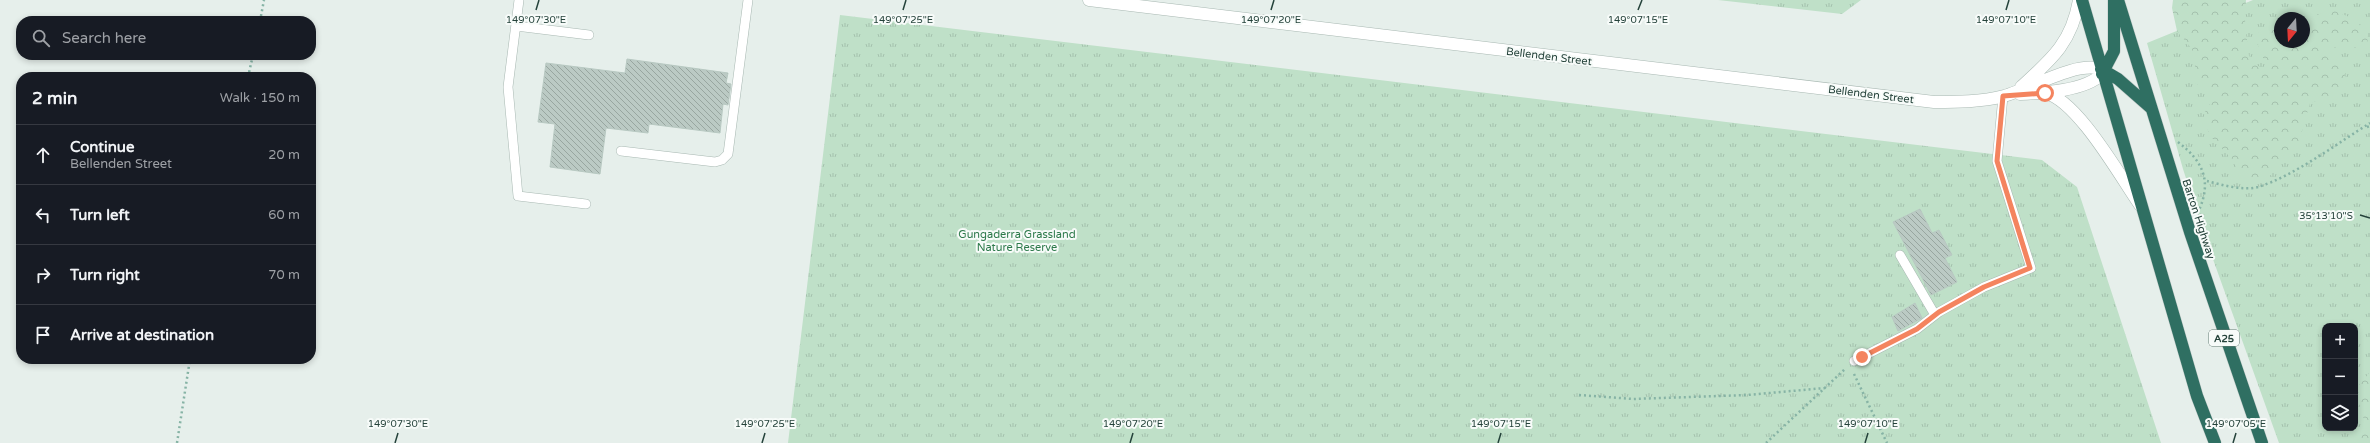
<!DOCTYPE html>
<meta charset="utf-8">
<style>
body{margin:0;font-family:"Varela Round",sans-serif;background:#242831;color:#f1f3f6}
.controls{position:absolute;right:12px;bottom:12px;display:grid;overflow:hidden;border-radius:8px;box-shadow:0 2px 6px #0003}
.controls button{width:36px;height:36px;display:grid;place-items:center;padding:0;border:0;border-bottom:1px solid #363941;background:#171b24;color:#f1f3f6;font:20px sans-serif}
.compass{position:absolute;left:2274px;top:12px;width:36px;height:36px;border-radius:50%;background:#171b24;box-shadow:0 2px 6px #0003;rotate:198deg}
.stop{position:absolute;width:12px;height:12px;margin:-9px;border:3px solid #f4845f;border-radius:50%;background:#fff}
.stop.end{background:#f4845f;border-color:#fff;box-shadow:0 1px 4px #0008}
.list{margin:0;padding:0;list-style:none}
h2{display:flex;justify-content:space-between;align-items:center;height:52px;margin:0;padding:0 16px;font-size:17px}
h2 small{font-size:13px;font-weight:400;color:#9ea1a6}
.list li{display:grid;grid-template-columns:26px 1fr auto;gap:12px;align-items:center;box-sizing:border-box;height:60px;padding:0 16px;border-top:1px solid #363941}
.list b{display:block;font-size:15px;white-space:nowrap}
.list p{margin:0;font-size:13px;white-space:nowrap;color:#9ea1a6}
.list em{font-size:13px;font-style:normal;color:#9ea1a6}
.icon{flex:none;width:22px;height:22px;fill:none;stroke:currentColor;stroke-width:2;stroke-linecap:round;stroke-linejoin:round}
.map{position:relative;flex:none;width:2370px;height:443px;overflow:hidden}
.search{position:absolute;background:#171b24;box-shadow:0 2px 6px #0003;left:16px;top:16px;width:300px;height:44px;display:flex;align-items:center;gap:10px;box-sizing:border-box;padding:0 14px;border-radius:16px;color:#9ea1a6;font-size:15px}
.panel{position:absolute;background:#171b24;box-shadow:0 2px 6px #0003;left:16px;top:72px;width:300px;height:292px;border-radius:16px}
.map>svg:first-child{display:block}
</style>
<div class="map">
<svg width="2370" height="443" viewBox="0 0 2370 443">
<defs>
<pattern id="grass-tufts" width="24" height="20" patternUnits="userSpaceOnUse"><rect width="24" height="20" fill="#bfe0c8"/><path d="M3 7l-1-3M5 7V3M7 7l1-3M15 17l-1-3M17 17v-4M19 17l1-3" fill="none" stroke="#a4c1ad"/></pattern>
<pattern id="forest-crowns" width="20" height="18" patternUnits="userSpaceOnUse"><rect width="20" height="18" fill="#bfe0c8"/><path d="M2 6a3 3 0 1 1 6 0M12 15a3 3 0 1 1 6 0" fill="none" stroke="#a4c1ad"/></pattern>
<pattern id="building-back-hatch" width="6" height="6" patternUnits="userSpaceOnUse"><rect width="6" height="6" fill="#bbcac4"/><path d="M-1 5l2 2M0 0l6 6M5-1l2 2" fill="none" stroke="#98a6a0"/></pattern>
</defs>
<rect width="100%" height="100%" fill="#e6efeb"/>
<path fill="url(#grass-tufts)" fill-rule="evenodd" d="M1718,0H1861L1842,14Z
M2253,0H2370V443H2279L2205,237L2183,169L2147,43ZM2280,18H2304V42H2280ZM2325,326H2355V428H2325Z
M840,15L2042,160L2077,187L2161,443H788Z"/>
<path fill="url(#forest-crowns)" d="M2173,0H2246L2245,25L2249,56L2263,71H2269L2258,46L2259,30L2270,25H2280V42H2304V20L2330,9L2354,19L2368,34L2367,48H2328L2326,57L2344,64L2346,82L2335,95L2310,103L2298,145L2294,152L2281,159L2271,175L2255,183L2242,179L2232,159L2209,135L2204,113L2211,103V94L2194,82L2195,66L2192,49L2177,31L2172,8Z
M2370,372V443H2365L2359,434C2370,406 2357,411 2355,390Z"/>
<path fill="url(#building-back-hatch)" stroke="#b8c9c2" d="M627,59L728,73L726,83L731,84L728,105L723,104L720,133L649,124L648,133L606,128L600,174L550,167L555,124L538,122L546,63L625,73Z
M1920,209L1932,233L1939,230L1952,255L1945,258L1957,282L1931,295L1893,222Z
M1915,303L1922,318L1898,331L1892,317Z"/>
<g fill="none" stroke-linecap="round" stroke-linejoin="round">
<g stroke="#a8b8b2" stroke-width="10">
<path id="lane" d="M519,0L508,87L518,196L586,204
M516,26L589,35
M621,151L715,162L722,160L728,154L748,0
M1900,255L1935,315
M1854,361L1917,329L1939,312L1984,287L2031,268L1997,161L2003,96"/>
</g>
<g stroke="#a8b8b2" stroke-width="13">
<path id="street" d="M1089,0L1934,102C1957,102 1981,102 2004,96C2030,89 2075,61 2101,69
M2021,87C2052,59 2072,42 2079,0
M2045,93C2077,99 2121,178 2140,205
M2020,94C2043,93 2085,91 2102,74"/>
</g>
<g stroke="#c2cac8" stroke-width="13">
<path id="highway" d="M2082,0L2197,396L2215,443
M2118,0L2190,232L2262,443
M2101,69L2118,79L2151,108
M2102,74L2114,51V1"/>
</g>
<path stroke="#86b3a5" stroke-width="2.5" stroke-dasharray="2 3" stroke-linecap="butt" d="M260,21L264,0
M248,77L253,55
M2367,127L2370,126
M2178,142C2203,161 2212,181 2199,210
M2207,181C2222,185 2243,191 2258,187C2294,176 2338,143 2370,123
M1854,374L1887,443
M1579,395L1633,399L1747,395L1825,388
M177,443L190,359
M1766,443L1845,369"/>
<use href="#lane" stroke="#fff" stroke-width="9"/>
<use href="#street" stroke="#fff" stroke-width="12"/>
<use href="#highway" stroke="#2f6f62" stroke-width="12"/>
</g>
<g fill="none" stroke-linecap="round" stroke-linejoin="round">
<path stroke="#f4845f" stroke-width="5" d="M1862,357L1917,329L1939,312L1984,287L2030,268L1997,161L2003,96L2045,93"/>
</g>
<path fill="none" stroke="#24423a" stroke-width="1.5" d="M536,10L539,0M903,10L906,0M1271,10L1274,0M1638,10L1642,0M2006,10L2009,0M2360,215L2370,218M395,443L398,433M762,443L765,433M1130,443L1133,433M1498,443L1501,433M1865,443L1868,433M2233,443L2236,433"/>
<g text-anchor="middle" stroke-width="4" stroke-linejoin="round" paint-order="stroke">
<rect fill="#f7fbf9" stroke="#637a73" stroke-width="1" x="2209" y="330" width="30" height="16" rx="3"/>
<g font-size="10" font-weight="bold" fill="#24423a">
<text x="2224" y="342">A25</text>
</g>
<g font-size="11" fill="#24423a" stroke="#f7fbf9">
<text transform="translate(1549 56) rotate(7)" y="4">Bellenden Street</text>
<text transform="translate(1871 94) rotate(7)" y="4">Bellenden Street</text>
<text transform="translate(2199 219) rotate(72)" y="4">Barton Highway</text>
</g>
<g font-size="11" fill="#2d7a4b" stroke="#f7fbf9">
<text x="1017" y="238">Gungaderra Grassland<tspan x="1017" dy="13">Nature Reserve</tspan></text>
</g>
</g>
<g font-size="10" text-anchor="middle" fill="#24423a" stroke="#f7fbf9" stroke-width="4" stroke-linejoin="round" paint-order="stroke">
<text x="536" y="23">149°07'30"E</text>
<text x="903" y="23">149°07'25"E</text>
<text x="1271" y="23">149°07'20"E</text>
<text x="1638" y="23">149°07'15"E</text>
<text x="2006" y="23">149°07'10"E</text>
<text x="2326" y="219">35°13'10"S</text>
<text x="398" y="427">149°07'30"E</text>
<text x="765" y="427">149°07'25"E</text>
<text x="1133" y="427">149°07'20"E</text>
<text x="1501" y="427">149°07'15"E</text>
<text x="1868" y="427">149°07'10"E</text>
<text x="2236" y="427">149°07'05"E</text>
</g>
</svg>
<div class="controls">
<button>+</button>
<button>−</button>
<button><svg class="icon" aria-label="layers" viewBox="0 0 24 24"><path d="M12 4l9 5-9 5-9-5zM3 14l9 5 9-5"/></svg></button>
</div>
<svg class="compass" viewBox="-18 -18 36 36"><path d="M0-13l5 13h-10z" fill="#e53935"/><path d="M0 13l5-13h-10z" fill="#9ea1a6"/></svg>
<div class="stop" style="left:2045px;top:93px"></div>
<div class="stop end" style="left:1862px;top:357px"></div>
<div class="search"><svg class="icon" aria-label="search" viewBox="0 0 24 24"><circle cx="10" cy="10" r="6"/><path d="M15 15l6 6"/></svg>Search here</div>
<section class="panel">
<h2>2 min<small>Walk · 150 m</small></h2>
<ul class="list">
<li><svg class="icon" aria-label="ahead" viewBox="0 0 24 24"><path d="M12 20V5M6 11l6-6 6 6"/></svg><div><b>Continue</b><p>Bellenden Street</p></div><em>20 m</em></li>
<li><svg class="icon" aria-label="left" viewBox="0 0 24 24"><path d="M17 20v-9H6M10 6l-5 5 5 5"/></svg><div><b>Turn left</b></div><em>60 m</em></li>
<li><svg class="icon" aria-label="right" viewBox="0 0 24 24"><path d="M7 20v-9h11M14 6l5 5-5 5"/></svg><div><b>Turn right</b></div><em>70 m</em></li>
<li><svg class="icon" aria-label="arrive" viewBox="0 0 24 24"><path d="M6 21V4h12l-3 4 3 4H6"/></svg><div><b>Arrive at destination</b></div></li>
</ul>
</section>
</div>
